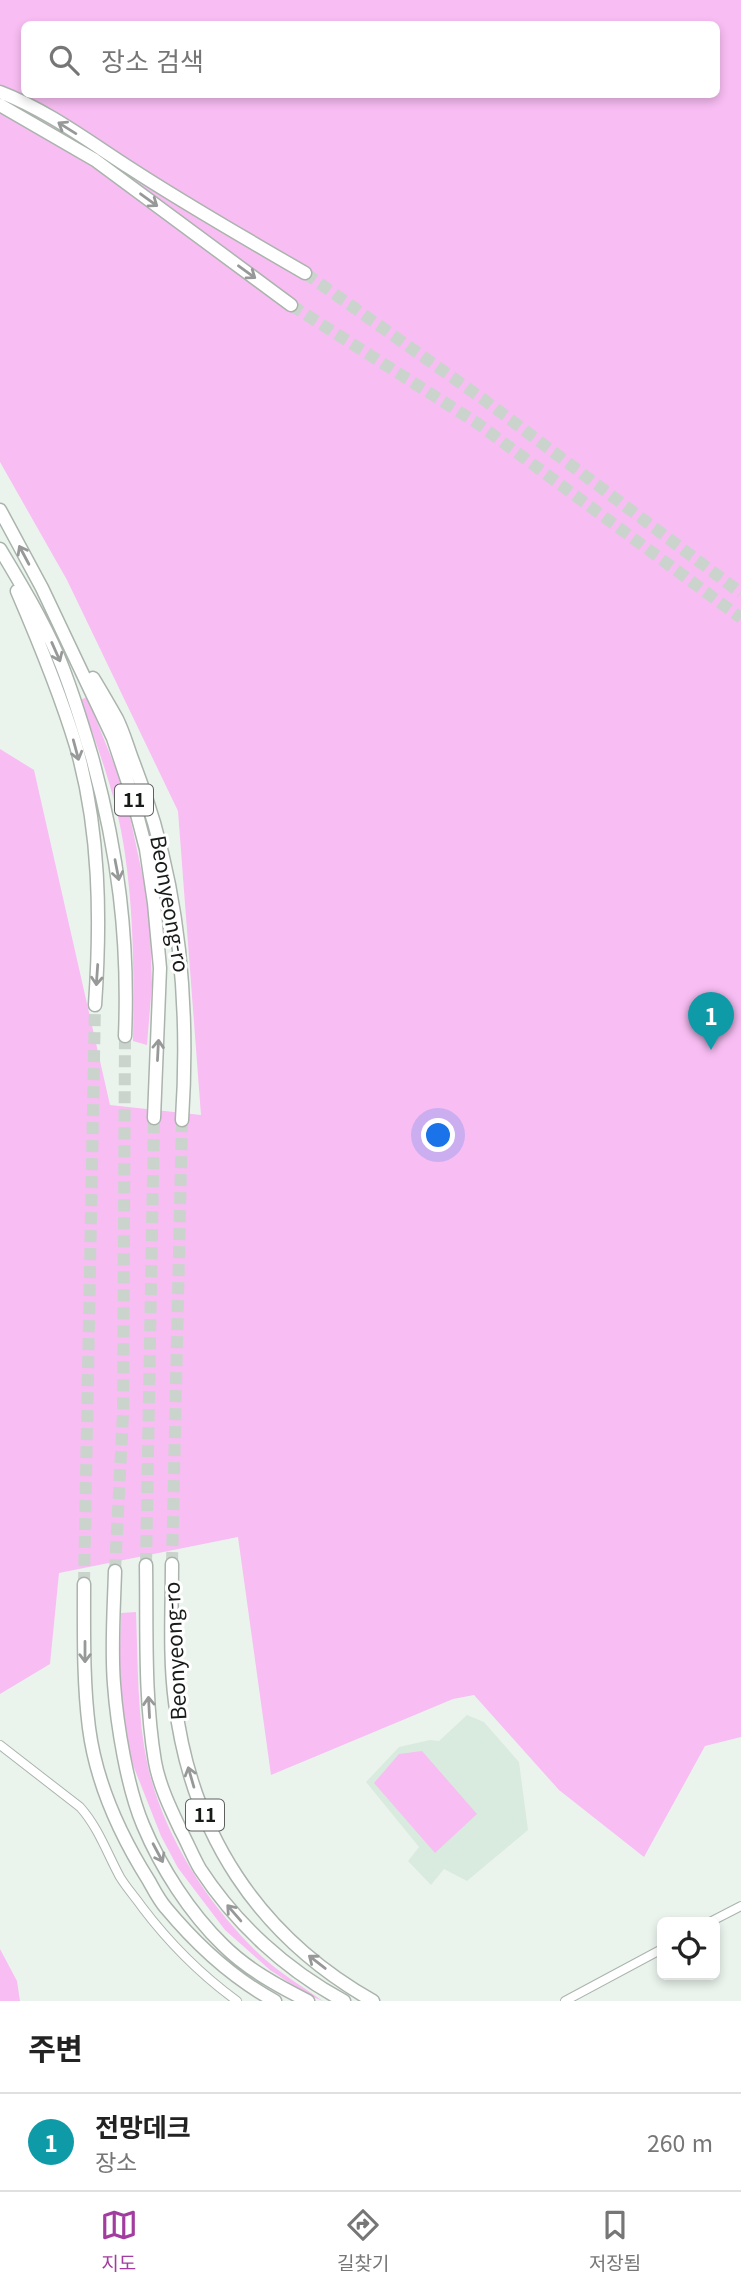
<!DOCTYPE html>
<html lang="ko">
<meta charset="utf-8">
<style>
body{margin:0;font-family:Georgia,"Noto Sans KR",serif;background:#f2f2f2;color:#222}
.controls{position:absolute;right:21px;bottom:21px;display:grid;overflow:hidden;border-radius:10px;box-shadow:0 4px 10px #0003}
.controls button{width:63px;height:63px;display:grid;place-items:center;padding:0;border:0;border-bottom:2px solid #e0e0e0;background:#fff;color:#222;font:35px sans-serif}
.you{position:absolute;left:439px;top:1136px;width:24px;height:24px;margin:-18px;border:5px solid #fff;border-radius:50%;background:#1a73e8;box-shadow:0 0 0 10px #1a73e833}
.badge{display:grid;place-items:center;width:46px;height:46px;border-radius:50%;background:#a33c9f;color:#fff;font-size:23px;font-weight:700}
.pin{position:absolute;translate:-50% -58px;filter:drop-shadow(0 2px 4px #0008)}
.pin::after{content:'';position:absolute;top:37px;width:24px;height:21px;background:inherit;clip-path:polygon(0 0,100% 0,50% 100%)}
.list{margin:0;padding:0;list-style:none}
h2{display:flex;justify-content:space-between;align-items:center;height:91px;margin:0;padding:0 28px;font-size:30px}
h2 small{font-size:23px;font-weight:400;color:#767676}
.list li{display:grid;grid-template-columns:46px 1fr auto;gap:21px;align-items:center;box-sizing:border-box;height:98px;padding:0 28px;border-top:2px solid #e0e0e0}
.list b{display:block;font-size:26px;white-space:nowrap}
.list p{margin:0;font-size:23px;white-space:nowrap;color:#767676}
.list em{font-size:23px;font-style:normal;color:#767676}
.icon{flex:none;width:38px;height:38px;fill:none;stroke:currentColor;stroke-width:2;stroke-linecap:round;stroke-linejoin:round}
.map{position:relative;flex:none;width:741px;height:2001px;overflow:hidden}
.search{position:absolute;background:#fff;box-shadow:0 4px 10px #0003;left:21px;right:21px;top:21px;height:77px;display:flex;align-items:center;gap:18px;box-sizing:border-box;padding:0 24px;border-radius:10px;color:#767676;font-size:26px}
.sheet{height:189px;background:#fff}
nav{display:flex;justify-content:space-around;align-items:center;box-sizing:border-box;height:98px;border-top:2px solid #e0e0e0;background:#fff;font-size:19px;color:#767676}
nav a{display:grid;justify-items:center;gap:4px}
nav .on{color:#a33c9f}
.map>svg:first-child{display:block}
</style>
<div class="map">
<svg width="741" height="2001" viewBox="0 0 741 2001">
<rect width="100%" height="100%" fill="#eaf4ed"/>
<path fill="#d9ebde" d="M467,1715L484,1722L519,1762L528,1830L467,1881L444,1869L431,1885L408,1861L419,1847L366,1782L399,1747L430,1740L439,1741Z"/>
<path fill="#f8bdf3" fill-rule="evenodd" d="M0,0H741V1737L705,1746L644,1857L559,1790L474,1695L453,1699L271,1775L238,1537L59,1573L50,1664L0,1694V749L34,770L110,1105L201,1115L178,811L67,580L0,462ZM24,24H716V94H24Z
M87,697L124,789L145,887L150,929L152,984L147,1045L133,1041C134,979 134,916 125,854C118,802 99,749 80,700Z
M136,1612C138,1664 137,1717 148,1767C164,1834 203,1897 251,1946C272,1968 298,1984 323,2001L308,1995L270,1970L225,1930L178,1868L161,1836L133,1765L126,1736L119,1675L121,1613Z
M422,1751L477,1814L435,1853L374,1783L399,1754Z
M0,1949L17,1981L20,2001H0Z"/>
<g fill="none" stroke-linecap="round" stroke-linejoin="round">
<path stroke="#cad4cd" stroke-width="12" stroke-dasharray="12 6" stroke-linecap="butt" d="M305,273L483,399L741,593
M291,305L477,423L741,618
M172,1564L182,1120
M146,1565L154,1118
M115,1571L123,1413L125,1036
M84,1584L95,1005"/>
<g stroke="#aab4ad" stroke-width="10">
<path id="minor" d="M0,1745L80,1807C98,1827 107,1853 120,1877C126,1887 135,1897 142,1907C170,1944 200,1974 237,2001
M710,1922L741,1906
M565,2001L662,1949"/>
</g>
<g stroke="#aab4ad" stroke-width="15">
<path id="highway" d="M0,92C47,110 88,141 130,168C187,205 246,239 305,273
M0,105L95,160L291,305
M0,510L42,588L113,738L132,795L146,849L154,903L160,968L154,1118
M0,549C21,584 42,619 58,656C72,689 82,723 92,757C118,852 129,938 125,1036
M17,591C39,642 60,693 76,746C100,829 101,919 95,1005
M93,678C101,691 109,705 117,719C124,733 128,749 134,764C179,878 190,998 182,1120
M172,1564C172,1610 169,1656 175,1702C191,1833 258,1936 373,2001
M146,1565C147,1630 144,1697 155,1762C159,1785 171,1810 181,1831C188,1844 193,1857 200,1869C236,1924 286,1970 344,2001
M115,1571C114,1608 111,1647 114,1684C117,1725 127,1787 143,1825C161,1868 190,1913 223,1945C247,1969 278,1986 308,2001
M84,1584C84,1632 83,1681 89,1728C96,1782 120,1835 149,1881C154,1890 159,1900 166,1908C196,1944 234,1979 275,2001"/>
</g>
<use href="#minor" stroke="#fff" stroke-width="8"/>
<use href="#highway" stroke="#fff" stroke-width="12"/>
</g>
<defs><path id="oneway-shaft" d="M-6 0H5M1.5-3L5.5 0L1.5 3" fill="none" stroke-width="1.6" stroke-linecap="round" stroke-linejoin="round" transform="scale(1.75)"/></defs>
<g stroke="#979998">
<use href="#oneway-shaft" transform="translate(67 128) rotate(-148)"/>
<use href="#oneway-shaft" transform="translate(149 200) rotate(36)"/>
<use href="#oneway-shaft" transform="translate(247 272) rotate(36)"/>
<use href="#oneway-shaft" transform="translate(24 555) rotate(-118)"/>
<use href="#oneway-shaft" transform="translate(56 652) rotate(66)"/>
<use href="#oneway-shaft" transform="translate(76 750) rotate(75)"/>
<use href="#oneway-shaft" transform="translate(117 870) rotate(79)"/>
<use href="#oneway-shaft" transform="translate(97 975) rotate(94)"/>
<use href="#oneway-shaft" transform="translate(158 1050) rotate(-87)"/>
<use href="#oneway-shaft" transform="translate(85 1652) rotate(90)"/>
<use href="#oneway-shaft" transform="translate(149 1707) rotate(-93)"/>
<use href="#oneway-shaft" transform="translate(191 1777) rotate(-106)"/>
<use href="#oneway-shaft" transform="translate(158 1853) rotate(62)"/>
<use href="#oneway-shaft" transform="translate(234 1913) rotate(-131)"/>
<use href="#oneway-shaft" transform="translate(317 1962) rotate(-142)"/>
</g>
<g text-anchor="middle" stroke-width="6" stroke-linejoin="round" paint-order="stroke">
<g fill="#fff" stroke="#5d605e" stroke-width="2">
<rect x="115" y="784.5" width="38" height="31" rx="5"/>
<rect x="186" y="1799.5" width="38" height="31" rx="5"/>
</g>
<g font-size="19" font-weight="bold" fill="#181c19">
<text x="134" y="807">11</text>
<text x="205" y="1822">11</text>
</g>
<g font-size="21" fill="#181c19" stroke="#fff">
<text transform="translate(169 904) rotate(80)" y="7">Beonyeong-ro</text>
<text transform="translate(176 1651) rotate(-93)" y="7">Beonyeong-ro</text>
</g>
</g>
</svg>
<div class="controls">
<button><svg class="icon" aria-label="locate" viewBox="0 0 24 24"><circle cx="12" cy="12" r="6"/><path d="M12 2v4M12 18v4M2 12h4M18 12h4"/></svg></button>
</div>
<div class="you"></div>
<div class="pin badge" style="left:711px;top:1050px;background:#0f9aa8">1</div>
<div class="search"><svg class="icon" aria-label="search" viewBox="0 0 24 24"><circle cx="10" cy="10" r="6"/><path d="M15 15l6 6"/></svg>장소 검색</div>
</div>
<section class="sheet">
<h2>주변<small></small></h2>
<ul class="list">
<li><span class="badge" style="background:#0f9aa8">1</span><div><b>전망데크</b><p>장소</p></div><em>260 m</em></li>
</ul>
</section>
<nav>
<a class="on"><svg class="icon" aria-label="map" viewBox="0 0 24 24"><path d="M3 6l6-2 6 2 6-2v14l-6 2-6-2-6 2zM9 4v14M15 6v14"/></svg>지도</a>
<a><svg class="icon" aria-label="directions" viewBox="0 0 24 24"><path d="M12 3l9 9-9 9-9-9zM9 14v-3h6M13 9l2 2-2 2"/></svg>길찾기</a>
<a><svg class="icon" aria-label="saved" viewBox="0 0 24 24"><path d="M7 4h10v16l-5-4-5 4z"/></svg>저장됨</a>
</nav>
